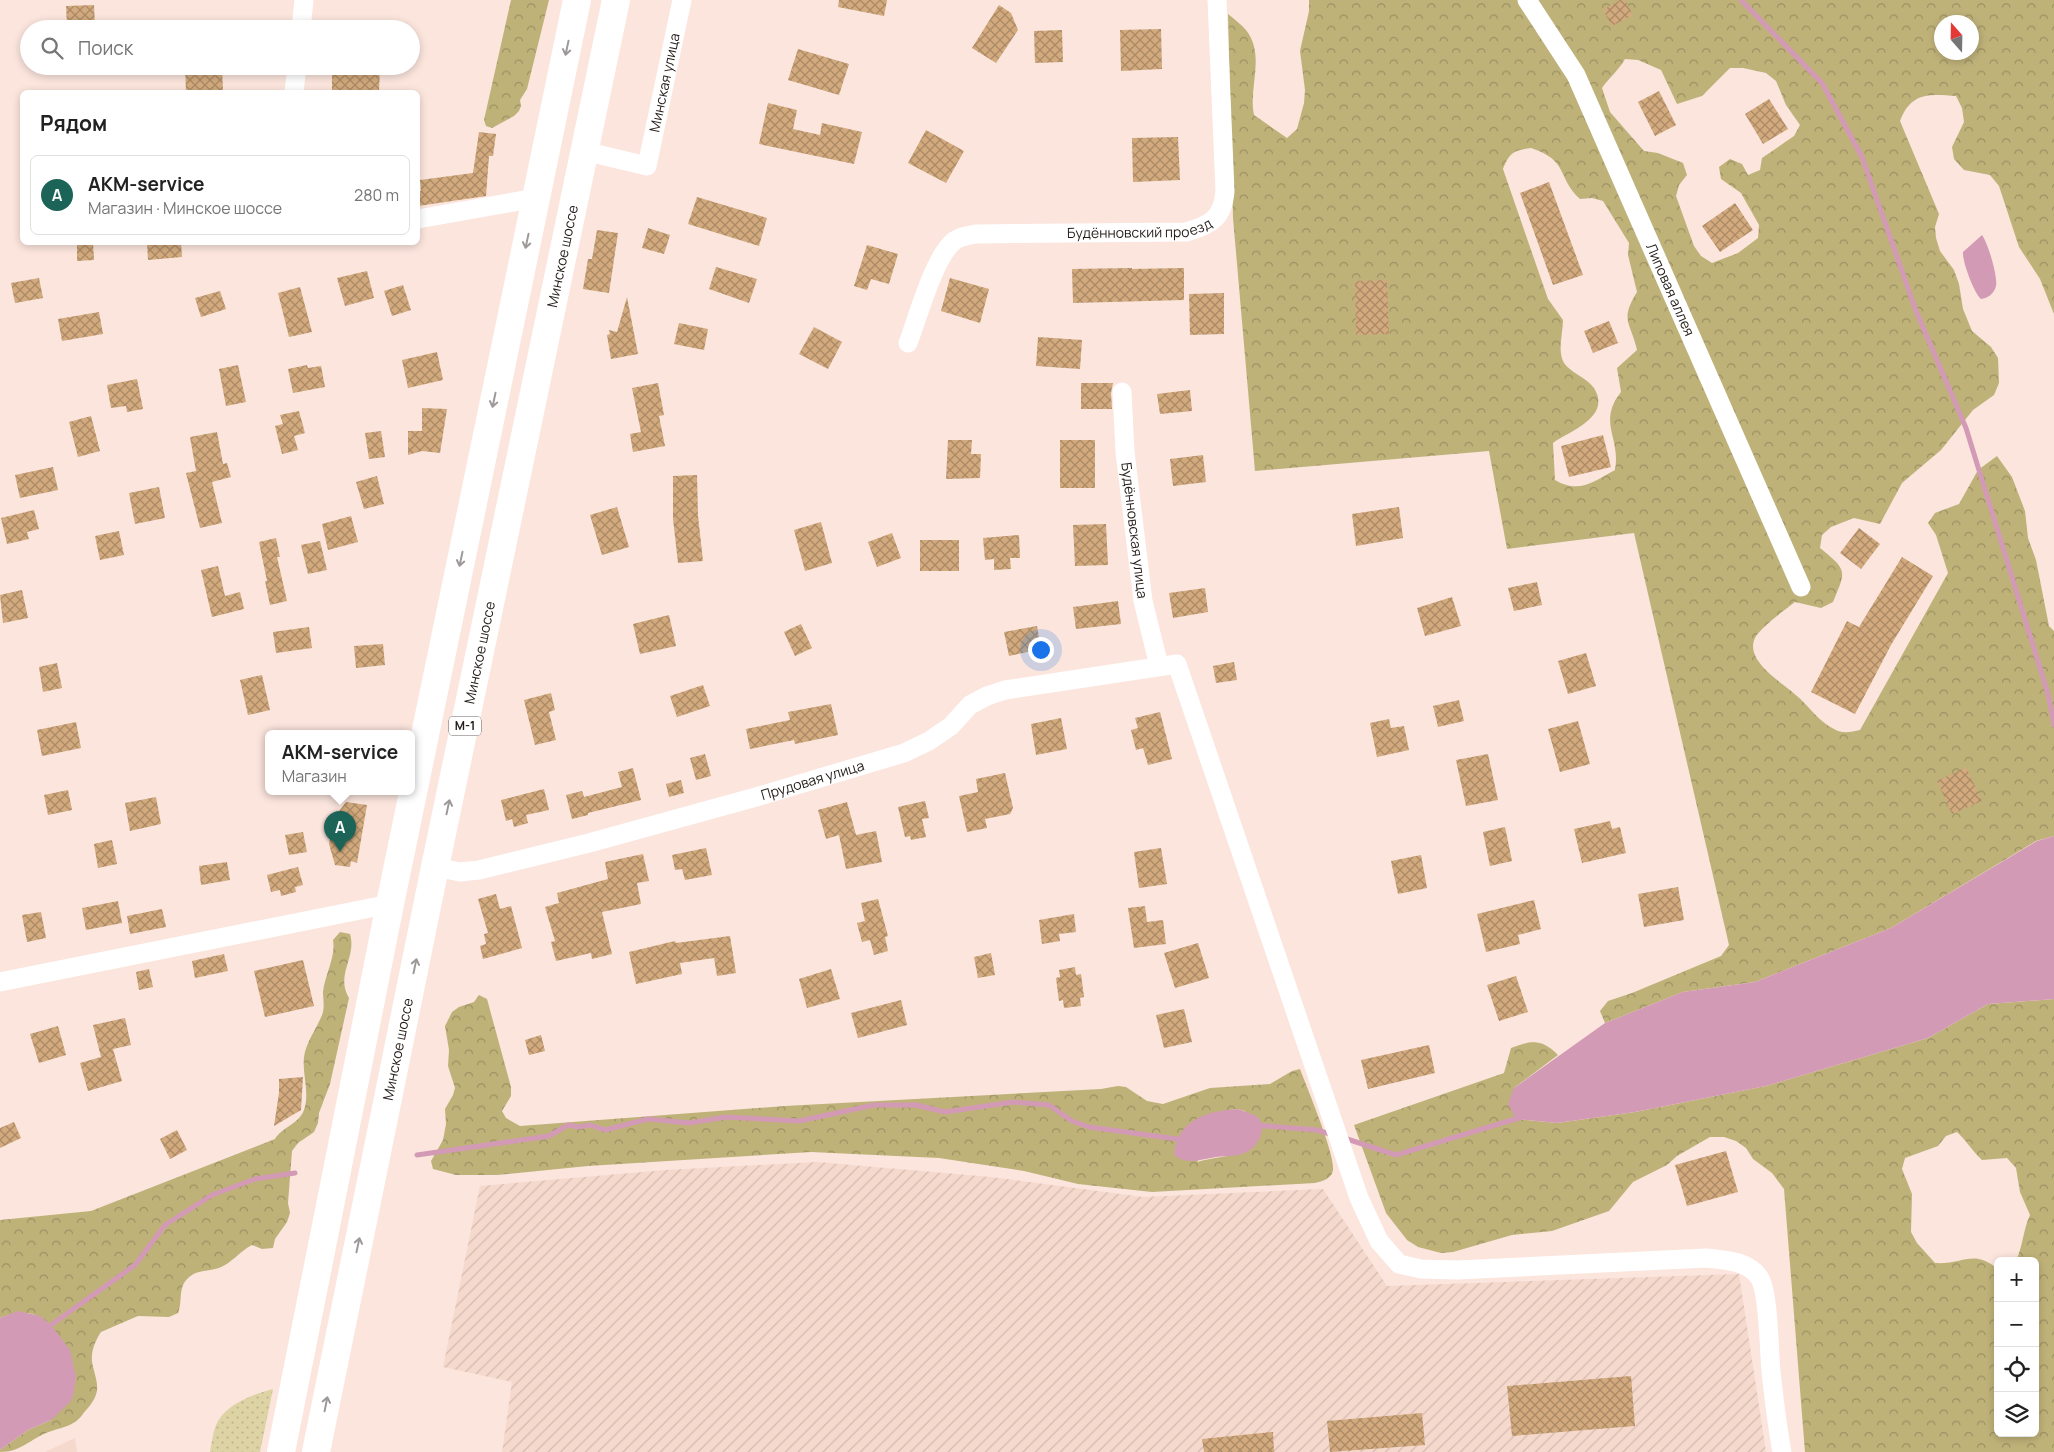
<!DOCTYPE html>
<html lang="ru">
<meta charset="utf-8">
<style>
body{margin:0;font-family:Manrope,sans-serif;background:#f2f2f2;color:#222}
.controls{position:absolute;right:15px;bottom:15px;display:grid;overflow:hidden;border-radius:8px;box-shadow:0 2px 8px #0003}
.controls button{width:45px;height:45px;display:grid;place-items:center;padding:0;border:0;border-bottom:1px solid #e0e0e0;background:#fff;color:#222;font:25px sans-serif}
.compass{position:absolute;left:1934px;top:15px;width:45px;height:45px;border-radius:50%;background:#fff;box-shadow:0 2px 8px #0003;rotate:340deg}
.you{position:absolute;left:1040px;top:649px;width:18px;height:18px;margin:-12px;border:4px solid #fff;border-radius:50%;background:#1a73e8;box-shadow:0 0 0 8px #1a73e833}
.badge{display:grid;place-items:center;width:32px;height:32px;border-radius:50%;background:#1d6458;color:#fff;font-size:16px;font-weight:700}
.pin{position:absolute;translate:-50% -41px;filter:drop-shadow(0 1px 2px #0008)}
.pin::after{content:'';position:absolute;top:26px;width:18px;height:15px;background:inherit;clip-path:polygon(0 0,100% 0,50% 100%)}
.popup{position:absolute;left:265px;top:730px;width:150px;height:65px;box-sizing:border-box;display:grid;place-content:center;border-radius:8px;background:#fff;filter:drop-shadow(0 1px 4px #0005);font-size:16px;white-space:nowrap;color:#767676}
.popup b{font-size:19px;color:#222}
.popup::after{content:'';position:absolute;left:50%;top:100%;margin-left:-10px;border:10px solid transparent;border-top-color:#fff}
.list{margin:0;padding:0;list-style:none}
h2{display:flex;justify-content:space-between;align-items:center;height:65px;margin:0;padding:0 20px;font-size:21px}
h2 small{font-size:16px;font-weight:400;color:#767676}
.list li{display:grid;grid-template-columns:32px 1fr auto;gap:15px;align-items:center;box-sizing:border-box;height:80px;margin:0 10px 10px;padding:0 10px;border:1px solid #e0e0e0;border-radius:8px}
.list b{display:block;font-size:19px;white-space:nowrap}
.list p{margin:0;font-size:16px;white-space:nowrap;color:#767676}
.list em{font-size:16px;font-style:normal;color:#767676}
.icon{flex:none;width:28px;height:28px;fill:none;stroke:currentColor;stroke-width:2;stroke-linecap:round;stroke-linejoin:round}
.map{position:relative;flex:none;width:2054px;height:1452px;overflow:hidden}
.search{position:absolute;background:#fff;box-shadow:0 2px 8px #0003;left:20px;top:20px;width:400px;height:55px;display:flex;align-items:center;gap:12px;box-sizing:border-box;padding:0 18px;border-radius:28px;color:#767676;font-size:19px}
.panel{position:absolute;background:#fff;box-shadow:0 2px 8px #0003;left:20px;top:90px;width:400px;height:155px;border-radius:8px}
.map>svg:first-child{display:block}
</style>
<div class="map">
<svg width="2054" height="1452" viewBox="0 0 2054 1452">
<defs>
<pattern id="industrial-furrows" width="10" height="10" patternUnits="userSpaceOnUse" patternTransform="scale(1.25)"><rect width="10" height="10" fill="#f6d9cd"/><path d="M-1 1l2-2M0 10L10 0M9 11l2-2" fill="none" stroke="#d3baaf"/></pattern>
<pattern id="grass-dots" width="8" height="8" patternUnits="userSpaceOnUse" patternTransform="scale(1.25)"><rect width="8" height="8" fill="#ddd3a5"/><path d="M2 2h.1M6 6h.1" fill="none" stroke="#beb58d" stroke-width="1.8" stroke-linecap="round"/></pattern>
<pattern id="forest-crowns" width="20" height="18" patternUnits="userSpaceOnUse" patternTransform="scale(1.25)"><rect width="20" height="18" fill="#bfb279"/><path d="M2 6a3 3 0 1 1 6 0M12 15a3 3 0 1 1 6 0" fill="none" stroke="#9b9062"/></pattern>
<pattern id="building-cross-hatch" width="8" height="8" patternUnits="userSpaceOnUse" patternTransform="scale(1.25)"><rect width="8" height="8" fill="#d2aa7d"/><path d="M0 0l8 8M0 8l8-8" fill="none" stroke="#aa8a66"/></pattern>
</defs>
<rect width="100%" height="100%" fill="#fbe5dd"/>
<path fill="#f6d9cd" d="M75,1438L77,1452H45Z"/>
<path fill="url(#industrial-furrows)" d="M817,1162L991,1177L1143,1197L1323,1189L1387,1286L1739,1274L1766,1452H502L512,1382L443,1367L480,1186L666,1170Z"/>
<path fill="url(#grass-dots)" d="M273,1389L260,1452H210C212,1442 213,1430 218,1421C229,1403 254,1394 273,1389Z"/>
<path fill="url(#forest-crowns)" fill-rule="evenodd" d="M511,0H549L527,89L520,100L521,106L519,111L514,116L492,128L486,126L484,120Z
M1309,0H2054V314L2040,279L2019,247L1999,186L1990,175L1964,170L1954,159L1952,147L1964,122L1962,108L1956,96C1929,94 1911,92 1900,121L1939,214L1935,227L1936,238L1940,251L1954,270L1959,284L1963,309L1972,331L1991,347L1998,358L1999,383L1994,395L1973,410L1941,450L1902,483L1880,524L1854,518L1831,527L1822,535L1820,548C1848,571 1846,570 1833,602L1821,608L1795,602C1787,608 1759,629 1755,638C1744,661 1783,683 1797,696C1810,707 1818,721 1834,729C1842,734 1851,732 1860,730L1948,573L1936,535L1928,523L1935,513L1959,504L1978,470L1997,456L2012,477L2025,511L2028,538L2036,560L2049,626L2054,631V836L2036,841L1891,928L1755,982L1683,992L1605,1023L1600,1011L1608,1001L1632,993L1721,956L1729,945L1634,533L1507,549L1489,451L1255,471L1233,218L1228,14C1234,19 1241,24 1246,30C1266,56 1248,87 1254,115L1287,138L1297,129L1304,103L1305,90L1300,51L1309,11ZM1942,22H1972V52H1942ZM1625,59L1638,60L1661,70L1677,104L1702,96L1730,68H1743L1766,73L1776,81L1786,105L1800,125L1794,136L1762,158L1760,170L1748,175L1742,164L1730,159L1719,167L1721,179L1741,193L1759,225L1758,238L1738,253L1712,263L1701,256L1694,246L1676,196L1679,185L1687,175L1683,163L1658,153L1644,151L1610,112L1602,88C1609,78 1619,70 1625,59ZM1531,148C1570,161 1556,177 1580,199L1592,198L1603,201L1629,243L1628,255L1637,292C1619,321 1631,322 1637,350L1617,368L1621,392C1597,423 1621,437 1615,470C1593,482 1579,494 1555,480L1553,443C1570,431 1612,417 1594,388C1587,378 1571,373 1564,363C1557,351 1563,333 1563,320L1548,299L1503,169C1509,153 1514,150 1531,148Z
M340,932L350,934C357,957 335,975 349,998L330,1084L319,1113L318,1123L314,1132L298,1143L292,1151L288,1203L290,1213L287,1222L275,1239L273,1248L262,1249L252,1245C240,1251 232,1263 219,1268C206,1272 193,1269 184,1283C179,1292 182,1304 178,1313L169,1317L138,1316L101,1332C95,1341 91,1351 92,1362C96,1382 103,1390 88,1408C83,1413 81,1418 75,1422C66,1428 55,1429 46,1433C28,1441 20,1452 0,1452V1450L28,1430L51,1420V1325C33,1310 21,1310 0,1318V1220L91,1211L275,1139C282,1127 299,1124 304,1110C310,1092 302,1075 304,1057C306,1042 317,1028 322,1015C325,1008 323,999 323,992C325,974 336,957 333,940Z
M479,995L487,999L511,1087V1096L502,1111L506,1118L520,1126L785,1106L1101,1089L1118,1086L1126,1087L1147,1101L1163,1104L1210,1088L1270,1084L1292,1071L1300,1069C1307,1088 1335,1154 1333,1170C1332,1179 1322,1181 1315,1183L1152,1192L1078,1184L1024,1171L939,1158L811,1152L588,1166L497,1175H456L433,1169L431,1161L443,1140L446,1124L445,1109L453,1095L455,1088L448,1066L449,1050L445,1026L452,1012L459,1007L474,1002ZM1237,1109L1245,1111L1249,1150C1232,1157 1214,1157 1197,1162L1231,1110Z
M2054,999V1452H1805L1784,1189L1772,1173L1753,1159L1746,1148L1736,1141L1724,1137H1710L1677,1156L1667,1165L1633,1182L1609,1211L1552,1231L1512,1235L1453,1252L1441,1253L1418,1247L1407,1240L1386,1213L1354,1125L1504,1073L1511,1048C1532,1040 1542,1039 1558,1055L1514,1088L1516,1119L1557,1123L1635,1112L1766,1086L1928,1038L1988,1004ZM1957,1132C1967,1141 1972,1151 1982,1160L2007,1158L2016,1168L2020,1192L2030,1215C2023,1230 2023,1246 2016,1261H2035V1433H1998V1269C1973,1248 1962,1265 1935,1263L1917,1243L1911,1232L1912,1194L1902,1169L1905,1158L1938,1146L1946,1136Z"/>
<path fill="#d39ab6" d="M1982,235C1988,243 1998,277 1996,286C1994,294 1988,298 1981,299C1974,293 1962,261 1963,252Z
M2054,836V999L1988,1004L1928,1038L1766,1086L1635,1112L1557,1123L1516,1119L1508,1104L1514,1088L1605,1023L1683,992L1755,982L1891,928L2037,841Z
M1238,1109C1243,1111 1251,1113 1256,1116C1268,1125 1260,1143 1250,1150C1238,1158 1224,1155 1211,1158C1196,1160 1188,1165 1174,1155C1177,1120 1206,1111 1238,1109Z
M18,1311L40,1316L51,1325L70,1350L76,1377L73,1396L70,1402L51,1420L28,1430L0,1450V1318Z"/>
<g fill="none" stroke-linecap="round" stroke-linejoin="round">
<path stroke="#d39ab6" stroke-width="5" d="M1741,0L1822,83L1862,157L1916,311L1966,428L2048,694L2054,725
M1255,1125L1317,1130L1333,1135
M1344,1138L1396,1155L1522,1117
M417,1155L549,1136L568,1125L579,1127L590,1125L605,1130L648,1119L689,1123L726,1117L799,1121L874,1105H916L945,1112L1013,1102L1049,1105L1072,1121L1089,1127L1177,1139L1183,1138
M51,1325L135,1265L165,1225L212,1195L255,1179L295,1173"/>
</g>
<path fill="url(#building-cross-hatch)" d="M839,0H887L884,16L838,7Z
M1620,0H1625L1633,15L1612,26L1603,10Z
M94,5L95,25H67L66,6Z
M999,5L1011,13L1018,30L996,63L972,48Z
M1161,29L1162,69L1121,71L1120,30Z
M1062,30L1063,62L1035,63L1034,31Z
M798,49L849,64L839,95L788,80Z
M185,66H222L223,92H186Z
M332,66H380L379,92H332Z
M1659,91L1676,125L1655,136L1638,102Z
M1769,99L1788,129L1763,144L1745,114Z
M768,103L797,110L793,129L820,135L822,123L862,132L854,164L759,144Z
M926,130L964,151L946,183L908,163Z
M479,132L496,134L493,156H489L486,196L418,206V191H421L420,180L473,173Z
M1178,137L1180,180L1133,182L1132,138Z
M1549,182L1583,275L1553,285L1520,193Z
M697,197L767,218L759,246L688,224Z
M1735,203L1753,230L1720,252L1702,226Z
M648,228L670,235L664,254L642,248Z
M597,230L618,233L609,293L583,289L588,259H592Z
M77,242H93L94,260L77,261Z
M147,242H181L182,257L148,260Z
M867,245L898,254L889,284L871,279L867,290L854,286Z
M716,267L757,279L749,303L709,289Z
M1132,268V269L1184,268V300L1073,303L1072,269Z
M367,271L374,298L345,306L337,278Z
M39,278L43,298L15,303L11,283Z
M950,278L989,289L980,323L941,311Z
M1387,280L1389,334L1356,335L1355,281Z
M403,285L411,310L392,316L384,291Z
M300,287L312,332L289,337L278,293Z
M220,291L226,309L201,317L195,298Z
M1224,293V334L1190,335L1189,294Z
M627,297L638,354L611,359L607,335L610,334L609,330L617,332Z
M99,312L103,334L62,341L58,319Z
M1609,321L1618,343L1593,353L1584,331Z
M679,323L708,329L704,350L674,344Z
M814,327L842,342L828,369L799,354Z
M1038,337L1082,340L1080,369L1036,366Z
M437,352L443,380L408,388L402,360Z
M238,365L246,402L226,406L219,369Z
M307,365L308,368L321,366L325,387L293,393L288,369Z
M137,379L143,409L127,412L126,406L111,408L107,385Z
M658,383L664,415L659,416L665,446L633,452L630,434L641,432L632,388Z
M1081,383H1113L1111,393L1112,409H1081Z
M1190,390L1192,411L1160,414L1157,394Z
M422,408L447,409L440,453L422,451L408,455V431H422Z
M299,411L305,433L294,436L298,450L282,454L275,426L283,424L280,415Z
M91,416L100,451L78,457L69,422Z
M381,431L385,457L369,459L365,433Z
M217,432L223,464L227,463L231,477L212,482L222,523L200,528L186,473L196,471L190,437Z
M1603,435L1611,467L1569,477L1561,446Z
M948,440H972L971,454H981L980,478L946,479Z
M1060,440H1095V488H1060Z
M1203,455L1206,482L1173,486L1170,459Z
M53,467L58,490L20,498L15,475Z
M697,475L698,516L703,561L678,563L673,519V476Z
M377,476L384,504L364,509L356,482Z
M159,487L165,518L135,524L129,493Z
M617,507L629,547L602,555L590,515Z
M1399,507L1403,538L1356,546L1352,514Z
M34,510L39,529L27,532L29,539L7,544L1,518Z
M351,516L358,542L328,550L322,524Z
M821,522L832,563L805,571L794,530Z
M1106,524L1108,565L1075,566L1073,525Z
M1859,528L1880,544L1861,569L1840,553Z
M119,531L124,555L100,560L95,536Z
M892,533L901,558L877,567L868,542Z
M1019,535L1020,558H1010L1011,569L994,570V559L985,560L983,538Z
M276,538L280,557H277L287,601L270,605L265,581H267L259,542Z
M920,540H959V571H920Z
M320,541L327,570L308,574L301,545Z
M1902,557L1933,576L1891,645L1855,714L1811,692L1847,621L1859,627Z
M218,566L225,596L240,592L244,609L212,617L201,570Z
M1537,582L1542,605L1514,611L1508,588Z
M1205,588L1208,612L1173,618L1169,593Z
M22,590L28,618L3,623L0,595Z
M1452,597L1461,626L1425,636L1417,608Z
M1118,601L1121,624L1076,629L1073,607Z
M669,615L676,646L640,654L633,624Z
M801,624L812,648L795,656L784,632Z
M1037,626L1041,649L1009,656L1004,632Z
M309,627L312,648L276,653L273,632Z
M383,644L385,665L356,668L354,646Z
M1586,653L1596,686L1568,694L1558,661Z
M1234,662L1237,680L1216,683L1213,666Z
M57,663L62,688L43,692L39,667Z
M262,675L270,710L248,715L240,680Z
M703,685L710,706L677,717L670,696Z
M551,693L555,710L549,712L556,740L535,745L524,700Z
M1459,700L1464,721L1438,727L1433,706Z
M831,704L838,735L795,744L794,740L750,749L746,729L790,720L788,712Z
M1160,712L1172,759L1148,765L1143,748L1136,750L1131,730L1138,728L1135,718Z
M1061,718L1067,749L1036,755L1031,724Z
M1389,719L1391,728L1404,726L1409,750L1377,757L1370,723Z
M1578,721L1590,764L1560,772L1548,729Z
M76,722L81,748L42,756L37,730Z
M705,754L711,776L696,780L690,758Z
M1488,754L1498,800L1466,806L1456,760Z
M1966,767L1982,801L1952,814L1937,781Z
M633,768L641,800L588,813V815L572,819L566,795L582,791L584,797L622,787L618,772Z
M1005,773L1013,808L1010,814L985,819L987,828L967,832L959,796L978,792L976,779Z
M681,780L684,793L669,797L666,784Z
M544,789L549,810L526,815L528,823L514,827L512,819L506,821L501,800Z
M68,790L72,810L48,815L44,795Z
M156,797L161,824L130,831L125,803Z
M925,801L929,818L922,819L926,837L911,840L910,836L905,837L898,807Z
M346,802L367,805L357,863L351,861L350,867L335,865L329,844L334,818Z
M847,802L856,835L876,831L882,862L846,869L839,835L826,839L818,810Z
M1610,821L1612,829L1620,827L1626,853L1582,863L1574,829Z
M1505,827L1512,861L1490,866L1483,832Z
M303,832L307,852L289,855L285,835Z
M112,840L117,864L98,868L94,844Z
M706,848L712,875L685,880L682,869L675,870L672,855Z
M1161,848L1167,884L1139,888L1134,852Z
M643,854L649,881L637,883L641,904L602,912L612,954L592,959L591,953L556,961L551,942L555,941L545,907L559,903L557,893L608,879L605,862Z
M1421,855L1427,888L1398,894L1391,861Z
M227,862L230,880L201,885L199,866Z
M298,867L303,885L295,887L296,892L281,896L280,890L271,892L267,875Z
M1678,887L1684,920L1644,927L1638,894Z
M496,894L500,909L511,906L522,948L483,959L480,946L486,944L484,934L488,933L478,899Z
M878,899L888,936L885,937L888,951L874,955L870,940L862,942L857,923L865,921L861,903Z
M1534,900L1541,929L1518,935L1520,944L1486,952L1477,914Z
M118,901L122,923L86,930L82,908Z
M1145,906L1147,922L1163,920L1166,944L1134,948L1128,908Z
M162,909L166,927L130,934L127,916Z
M41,912L46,938L27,942L22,915Z
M1074,914L1076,932L1059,934L1060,941L1042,944L1039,920Z
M730,936L736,973L717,976L714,958L680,963L682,974L636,984L629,952L675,941L676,943Z
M1198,943L1209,978L1175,988L1164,953Z
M991,953L995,975L978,978L974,957Z
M224,954L228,971L195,978L192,961Z
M303,960L314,1006L265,1017L254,971Z
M1075,967L1076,975L1081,974L1084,997L1080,998L1081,1006L1064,1008L1063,1000L1059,1001L1056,978L1060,977L1059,970Z
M149,969L153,987L139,990L136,972Z
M831,969L840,999L807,1008L799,979Z
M1516,976L1528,1012L1499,1021L1487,985Z
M901,1000L907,1025L858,1038L851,1013Z
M1184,1009L1192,1042L1164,1048L1156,1015Z
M125,1018L131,1045L113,1049L122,1081L88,1091L80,1063L101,1057L93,1025Z
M58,1026L66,1055L39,1063L30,1034Z
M541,1035L545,1051L529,1055L525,1040Z
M1429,1045L1435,1073L1368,1089L1361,1060Z
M303,1077L301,1110L274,1126L279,1093V1079Z
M14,1122L21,1138L0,1148V1128Z
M177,1130L187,1150L170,1159L160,1139Z
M1726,1151L1738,1192L1687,1206L1675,1165Z
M1631,1376L1635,1426L1512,1436L1507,1386Z
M1422,1413L1425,1445L1330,1452L1327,1421Z
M1273,1432L1274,1452H1204L1202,1439Z"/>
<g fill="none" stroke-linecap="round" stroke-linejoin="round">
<g stroke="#fff" stroke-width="19">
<path id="s1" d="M1527,0L1576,75L1801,587"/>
<path d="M301,29L304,0"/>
<path d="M294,92L297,66"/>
<path id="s2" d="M584,151L647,166L682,0"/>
<path d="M418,219L536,198"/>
<path id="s3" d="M908,343C918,317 934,257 954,241C961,236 969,235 976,234L1186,232C1211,225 1223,218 1225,191L1217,0"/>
<path id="s4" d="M1122,392L1125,452L1143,601L1159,666"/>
<path id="s5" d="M435,867L460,872L479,870L589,843L756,797L904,753L929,741L951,726L970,705L987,696L1005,690L1177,664L1359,1198L1379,1241L1399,1264L1421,1269L1457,1270L1706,1258C1723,1260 1747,1260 1759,1277C1769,1291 1769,1352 1771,1372C1774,1398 1777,1426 1782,1452"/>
<path d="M0,982L390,904"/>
</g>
<g stroke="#fff" stroke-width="28">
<path d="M281,1452L390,904L577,0"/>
<path id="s6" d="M316,1452L435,867L616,0"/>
</g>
</g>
<defs><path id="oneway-shaft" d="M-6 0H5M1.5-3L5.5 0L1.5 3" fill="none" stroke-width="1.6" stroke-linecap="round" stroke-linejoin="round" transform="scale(1.25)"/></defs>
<g stroke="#9c9998">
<use href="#oneway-shaft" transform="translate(567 48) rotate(102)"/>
<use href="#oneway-shaft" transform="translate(527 241) rotate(102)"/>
<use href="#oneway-shaft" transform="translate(494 400) rotate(102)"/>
<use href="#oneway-shaft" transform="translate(461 559) rotate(102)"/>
<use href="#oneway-shaft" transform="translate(448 807) rotate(-78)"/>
<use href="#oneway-shaft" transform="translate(415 966) rotate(-78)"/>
<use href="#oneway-shaft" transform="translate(358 1245) rotate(-78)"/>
<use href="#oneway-shaft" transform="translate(326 1404) rotate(-79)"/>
</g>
<g text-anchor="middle" stroke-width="4.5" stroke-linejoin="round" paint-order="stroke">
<rect fill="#fff" stroke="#66615f" stroke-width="1" x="449" y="716.5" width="32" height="19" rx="4"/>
<g font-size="12" font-weight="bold" fill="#241d1a">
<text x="465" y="730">М-1</text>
</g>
<g font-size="14" fill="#241d1a" stroke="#fff">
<text dy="5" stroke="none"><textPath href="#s2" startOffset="150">Минская улица</textPath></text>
<text dy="5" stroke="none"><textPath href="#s3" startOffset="300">Будённовский проезд</textPath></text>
<text dy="5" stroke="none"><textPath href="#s6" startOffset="1221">Минское шоссе</textPath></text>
<text dy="5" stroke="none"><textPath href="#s1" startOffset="324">Липовая аллея</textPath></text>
<text dy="5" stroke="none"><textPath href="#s4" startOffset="139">Будённовская улица</textPath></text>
<text dy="5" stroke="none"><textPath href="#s6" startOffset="816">Минское шоссе</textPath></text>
<text dy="5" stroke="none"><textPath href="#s5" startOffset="390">Прудовая улица</textPath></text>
<text dy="5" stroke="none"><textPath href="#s6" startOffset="411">Минское шоссе</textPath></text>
</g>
</g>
</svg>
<div class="controls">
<button>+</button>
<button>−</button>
<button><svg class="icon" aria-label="locate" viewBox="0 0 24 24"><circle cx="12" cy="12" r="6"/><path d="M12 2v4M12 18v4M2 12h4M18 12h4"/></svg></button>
<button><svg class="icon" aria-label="layers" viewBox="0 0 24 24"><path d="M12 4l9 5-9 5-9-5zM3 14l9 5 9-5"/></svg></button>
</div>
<svg class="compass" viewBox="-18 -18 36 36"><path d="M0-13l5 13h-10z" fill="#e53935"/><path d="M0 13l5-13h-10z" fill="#767676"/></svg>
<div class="you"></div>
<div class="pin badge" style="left:340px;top:852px">A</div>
<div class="popup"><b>AKM-service</b>Магазин</div>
<div class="search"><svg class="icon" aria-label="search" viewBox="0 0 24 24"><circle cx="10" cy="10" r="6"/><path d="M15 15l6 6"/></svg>Поиск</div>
<section class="panel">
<h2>Рядом<small></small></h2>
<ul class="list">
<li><span class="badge">A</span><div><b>AKM-service</b><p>Магазин · Минское шоссе</p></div><em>280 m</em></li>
</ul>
</section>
</div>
